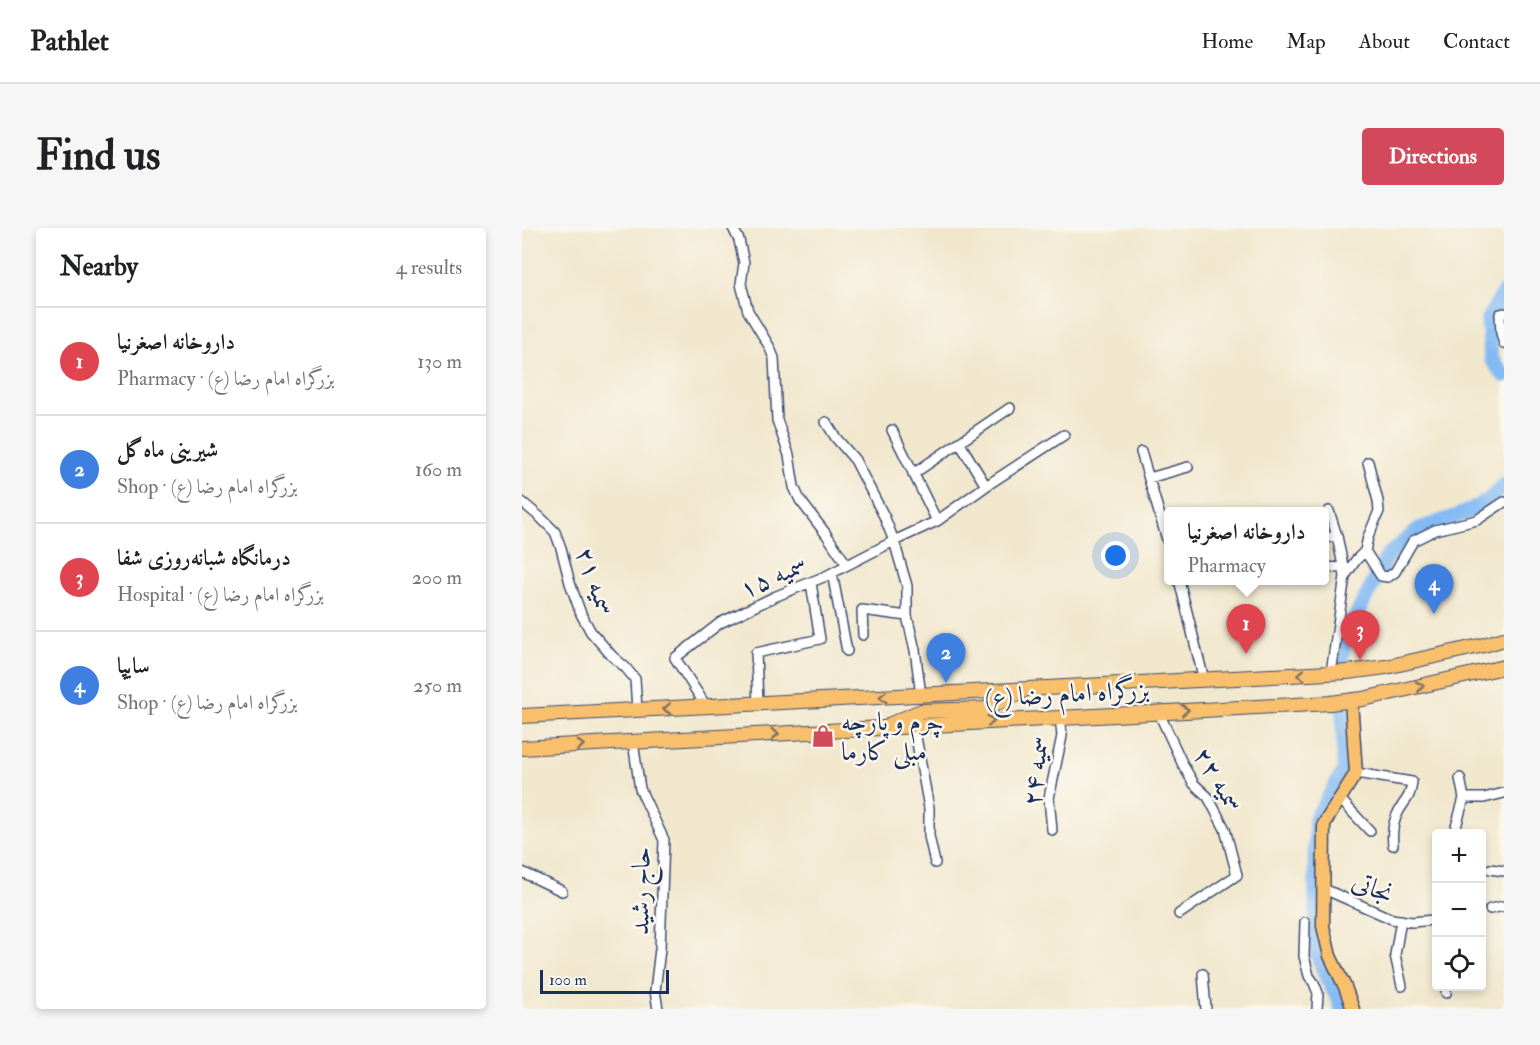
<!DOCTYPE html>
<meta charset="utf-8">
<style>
body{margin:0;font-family:"IM FELL Double Pica",Amiri,serif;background:#f6f6f6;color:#202124}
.controls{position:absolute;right:18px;bottom:18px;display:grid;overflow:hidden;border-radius:6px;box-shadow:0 3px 9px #0003}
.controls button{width:54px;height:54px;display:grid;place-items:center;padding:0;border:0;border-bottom:2px solid #e0e0e0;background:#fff;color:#202124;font:30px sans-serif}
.scale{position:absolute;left:18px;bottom:15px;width:129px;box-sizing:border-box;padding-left:6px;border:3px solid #1b2f5e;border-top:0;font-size:16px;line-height:21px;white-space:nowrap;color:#1b2f5e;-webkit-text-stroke:4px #fbf7ec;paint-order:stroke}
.you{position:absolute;left:594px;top:328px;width:21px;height:21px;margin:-15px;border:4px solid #fff;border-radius:50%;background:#1a73e8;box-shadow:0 0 0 9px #1a73e833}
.badge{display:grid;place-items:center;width:39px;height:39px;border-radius:50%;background:#d1495b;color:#fff;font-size:20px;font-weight:700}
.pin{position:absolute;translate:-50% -50px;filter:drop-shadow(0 2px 3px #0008)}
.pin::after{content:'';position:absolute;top:32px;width:21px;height:18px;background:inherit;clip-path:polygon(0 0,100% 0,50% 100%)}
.popup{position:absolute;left:642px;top:279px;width:165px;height:78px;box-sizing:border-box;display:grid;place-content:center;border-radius:6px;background:#fff;filter:drop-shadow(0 2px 4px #0005);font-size:20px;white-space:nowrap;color:#757577}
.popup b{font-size:22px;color:#202124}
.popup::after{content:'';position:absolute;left:50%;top:100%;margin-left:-12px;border:12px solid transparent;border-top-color:#fff}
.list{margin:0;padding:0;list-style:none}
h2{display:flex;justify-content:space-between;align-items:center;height:78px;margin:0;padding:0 24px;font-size:26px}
h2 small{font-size:20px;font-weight:400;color:#757577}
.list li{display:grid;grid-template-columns:39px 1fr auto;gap:18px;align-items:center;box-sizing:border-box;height:108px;padding:0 24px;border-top:2px solid #e0e0e0}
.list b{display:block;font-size:22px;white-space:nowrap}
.list p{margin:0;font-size:20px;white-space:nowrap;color:#757577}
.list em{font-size:20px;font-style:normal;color:#757577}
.icon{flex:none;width:33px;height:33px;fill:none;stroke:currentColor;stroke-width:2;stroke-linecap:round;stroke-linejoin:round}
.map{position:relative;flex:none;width:982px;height:781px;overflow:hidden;border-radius:6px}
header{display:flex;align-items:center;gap:36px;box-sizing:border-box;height:84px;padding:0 30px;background:#fff;border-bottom:2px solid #e0e0e0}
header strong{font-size:28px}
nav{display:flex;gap:33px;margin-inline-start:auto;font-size:21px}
.intro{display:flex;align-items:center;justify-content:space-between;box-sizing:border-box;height:144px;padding:0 36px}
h1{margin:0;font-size:42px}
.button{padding:15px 27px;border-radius:6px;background:#d1495b;color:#fff;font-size:21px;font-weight:700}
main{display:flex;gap:36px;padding:0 36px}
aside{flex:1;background:#fff;border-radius:6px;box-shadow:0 3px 9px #0003}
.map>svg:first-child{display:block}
</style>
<header>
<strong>Pathlet</strong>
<nav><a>Home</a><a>Map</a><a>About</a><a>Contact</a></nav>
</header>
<div class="intro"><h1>Find us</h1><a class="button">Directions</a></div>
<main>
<aside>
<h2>Nearby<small>4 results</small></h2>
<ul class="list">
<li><span class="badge" style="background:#e0444e">1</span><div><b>داروخانه اصغرنیا</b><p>Pharmacy · بزرگراه امام رضا (ع)</p></div><em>130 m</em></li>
<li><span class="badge" style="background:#3f7fe0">2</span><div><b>شیرینی ماه‌گل</b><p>Shop · بزرگراه امام رضا (ع)</p></div><em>160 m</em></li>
<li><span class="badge" style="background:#e0444e">3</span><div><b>درمانگاه شبانه‌روزی شفا</b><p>Hospital · بزرگراه امام رضا (ع)</p></div><em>200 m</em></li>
<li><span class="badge" style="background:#3f7fe0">4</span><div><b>سایپا</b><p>Shop · بزرگراه امام رضا (ع)</p></div><em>250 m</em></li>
</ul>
</aside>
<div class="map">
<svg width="982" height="781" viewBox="0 0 982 781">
<rect width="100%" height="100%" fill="#fbf7ec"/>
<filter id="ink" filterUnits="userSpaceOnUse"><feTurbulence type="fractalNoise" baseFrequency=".0167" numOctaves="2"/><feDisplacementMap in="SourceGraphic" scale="12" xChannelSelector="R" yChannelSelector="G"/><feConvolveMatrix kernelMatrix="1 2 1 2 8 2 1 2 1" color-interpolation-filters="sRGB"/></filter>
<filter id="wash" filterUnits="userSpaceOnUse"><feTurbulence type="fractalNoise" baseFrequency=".008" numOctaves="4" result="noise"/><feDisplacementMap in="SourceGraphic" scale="24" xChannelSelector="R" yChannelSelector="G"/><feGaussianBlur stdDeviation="1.35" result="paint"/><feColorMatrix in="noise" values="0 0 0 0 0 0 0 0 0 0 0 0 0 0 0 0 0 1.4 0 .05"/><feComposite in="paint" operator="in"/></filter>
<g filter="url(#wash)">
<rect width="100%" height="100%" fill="#f1e7cd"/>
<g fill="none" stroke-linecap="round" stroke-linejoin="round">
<path stroke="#83baf3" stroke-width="15" d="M982,64L966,91L969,131L982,147
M818,441L823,409L866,327L897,301L943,285L966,273L982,257
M819,781L817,772L805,751L795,725L793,625L794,590L822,543L821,479"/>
</g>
</g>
<g filter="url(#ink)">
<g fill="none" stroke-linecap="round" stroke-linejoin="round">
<g stroke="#3b4b6f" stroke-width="12">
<path id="minor" d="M211,0L217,12L222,35L219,56L226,83L247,118L252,130L255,192L267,227L272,259L278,272L304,306L325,337
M982,85L978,86L979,105L982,116
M304,194L314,210L333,232L362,288L372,313L385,358V388L393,422L399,467
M370,202L415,293
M437,214L464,258
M619,224L646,315
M391,246L488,180
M627,250L666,239
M0,274L19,290L33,304L39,320L48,355L59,386L69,404L90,428L103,439L113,451L115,482
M807,283L815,308L823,348
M802,310L815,308
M843,323L859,348L866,349L873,344L891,313L913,302L955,292L982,274
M802,339L821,340
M310,345L325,423
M657,352L682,452
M341,407L340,382L385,388
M809,445L823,348L834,332L843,323L846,309L857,283L856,273L846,234
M236,476L234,425L298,411L289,355
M184,478L153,430L198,395L252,369L304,348L372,313L415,293L464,258L542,207
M636,483L661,537L672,556L686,569L703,601L715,647L657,686
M392,498L407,580V608L413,635
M111,514L118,561L142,612L138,721L133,763L136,781
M834,545L890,554C888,574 880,573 874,589C871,597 870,608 871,617
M938,550L942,570
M818,571L848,603
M530,602L527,570L540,508L538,489
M932,606L942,570H962L982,565
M968,641L982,643
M0,644L40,663
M802,661L870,691L890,694L912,692L915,699
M968,681L982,678
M879,692L873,727L880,758
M783,694L782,728L787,748L792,755L796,765L795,781
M681,746L684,781
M924,765V758"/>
</g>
<g stroke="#3b4b6f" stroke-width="15">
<path id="major" d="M829,472L834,545L802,596L801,698L808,728L823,759L831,781"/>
</g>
<g stroke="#3b4b6f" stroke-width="16">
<path id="highway" d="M0,488L825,444L864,439L962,417L982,411
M369,496L399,483L463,481L500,464
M0,520L808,475L841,471L982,439"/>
</g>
<use href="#minor" stroke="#fff" stroke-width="9"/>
<use href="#major" stroke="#f8bf6c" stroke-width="12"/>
<use href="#highway" stroke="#f8bf6c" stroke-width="14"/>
</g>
<defs><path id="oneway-chevron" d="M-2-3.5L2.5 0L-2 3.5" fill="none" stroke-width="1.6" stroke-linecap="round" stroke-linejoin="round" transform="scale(1.5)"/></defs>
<g stroke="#7e7064">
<use href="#oneway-chevron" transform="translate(779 447) rotate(177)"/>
<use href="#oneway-chevron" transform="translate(898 458) rotate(-13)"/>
<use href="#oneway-chevron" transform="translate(361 469) rotate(177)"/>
<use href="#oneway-chevron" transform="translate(145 481) rotate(177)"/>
<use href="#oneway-chevron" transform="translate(663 482) rotate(-3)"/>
<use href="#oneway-chevron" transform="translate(469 493) rotate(-3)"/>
<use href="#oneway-chevron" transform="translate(253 506) rotate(-3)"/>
<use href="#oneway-chevron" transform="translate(58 517) rotate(-3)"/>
</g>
</g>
<defs>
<g id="shop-bare" transform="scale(1.8)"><path d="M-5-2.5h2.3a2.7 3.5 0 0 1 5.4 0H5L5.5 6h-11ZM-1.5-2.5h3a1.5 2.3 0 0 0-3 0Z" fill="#d1495b" stroke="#fbf7ec" stroke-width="2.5" paint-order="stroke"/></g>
</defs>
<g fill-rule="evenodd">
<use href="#shop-bare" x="301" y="508"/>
</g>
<g text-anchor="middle" stroke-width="5" stroke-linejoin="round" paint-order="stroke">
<g font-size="26" fill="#1b2f5e" stroke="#fbf7ec">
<text transform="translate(251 348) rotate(-24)" y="9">سمیه ۱۵</text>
<text transform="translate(74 353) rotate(70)" y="9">سمیه ۲۱</text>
<text transform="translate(545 465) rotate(-3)" y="9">بزرگراه امام رضا (ع)</text>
<text transform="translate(513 543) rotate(-84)" y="9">سمیه ۲۴</text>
<text transform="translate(697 551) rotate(58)" y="9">سمیه ۲۲</text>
<text transform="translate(851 659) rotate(23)" y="9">نجاتی</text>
<text transform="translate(118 663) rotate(-89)" y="9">حاج رشید</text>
</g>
<g font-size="26" fill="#1b2f5e" stroke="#fbf7ec" text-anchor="start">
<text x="319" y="502">چرم و پارچه<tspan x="319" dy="30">مبلی کارما</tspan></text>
</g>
</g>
</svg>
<div class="controls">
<button>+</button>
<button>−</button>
<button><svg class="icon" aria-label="locate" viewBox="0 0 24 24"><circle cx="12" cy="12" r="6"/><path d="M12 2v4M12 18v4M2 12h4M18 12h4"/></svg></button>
</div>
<div class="scale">100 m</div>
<div class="you"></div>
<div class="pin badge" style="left:724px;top:426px;background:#e0444e">1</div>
<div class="popup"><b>داروخانه اصغرنیا</b>Pharmacy</div>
<div class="pin badge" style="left:424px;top:455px;background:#3f7fe0">2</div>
<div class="pin badge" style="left:838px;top:432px;background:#e0444e">3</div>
<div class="pin badge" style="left:912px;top:386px;background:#3f7fe0">4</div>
</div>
</main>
